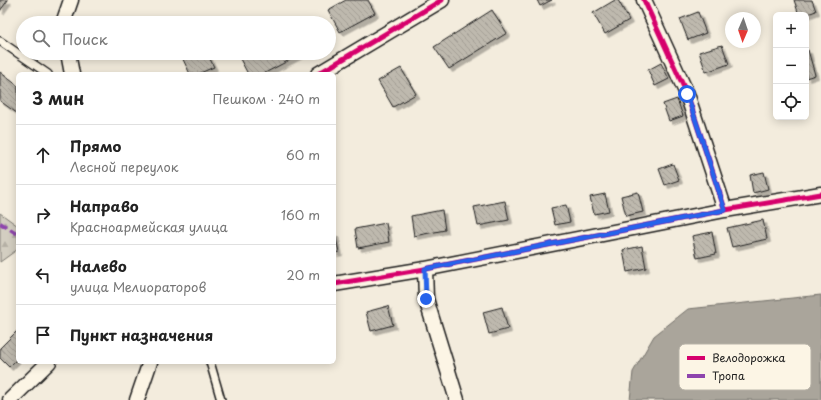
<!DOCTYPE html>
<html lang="ru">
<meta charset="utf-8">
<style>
body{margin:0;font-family:"Playpen Sans",sans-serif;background:#f2f2f2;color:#222}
.controls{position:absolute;right:12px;top:12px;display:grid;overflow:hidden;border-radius:6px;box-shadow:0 2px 10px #0003}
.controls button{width:36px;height:36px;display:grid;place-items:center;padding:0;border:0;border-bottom:1px solid #e0e0e0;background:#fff;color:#222;font:20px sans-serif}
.compass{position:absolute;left:725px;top:12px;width:36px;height:36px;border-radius:50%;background:#fff;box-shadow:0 2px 10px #0003;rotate:182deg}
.stop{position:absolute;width:12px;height:12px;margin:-9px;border:3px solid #2563eb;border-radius:50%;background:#fff}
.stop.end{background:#2563eb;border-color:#fff;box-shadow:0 1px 4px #0008}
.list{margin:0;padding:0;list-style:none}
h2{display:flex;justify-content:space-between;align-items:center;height:52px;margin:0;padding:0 16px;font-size:17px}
h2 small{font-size:13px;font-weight:400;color:#767676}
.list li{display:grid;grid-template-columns:26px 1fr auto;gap:12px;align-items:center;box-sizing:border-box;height:60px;padding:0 16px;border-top:1px solid #e0e0e0}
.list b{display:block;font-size:15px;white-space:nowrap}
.list p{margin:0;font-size:13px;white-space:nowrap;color:#767676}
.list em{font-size:13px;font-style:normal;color:#767676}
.icon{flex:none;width:22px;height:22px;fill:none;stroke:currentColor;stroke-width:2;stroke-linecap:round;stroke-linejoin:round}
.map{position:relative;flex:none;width:821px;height:400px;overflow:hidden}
.search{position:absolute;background:#fff;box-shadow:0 2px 10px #0003;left:16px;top:16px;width:320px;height:44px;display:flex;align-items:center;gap:10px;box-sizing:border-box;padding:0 14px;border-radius:22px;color:#767676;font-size:15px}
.panel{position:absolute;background:#fff;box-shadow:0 2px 10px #0003;left:16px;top:72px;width:320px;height:292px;border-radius:6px}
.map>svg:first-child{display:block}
</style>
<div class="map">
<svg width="821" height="400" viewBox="0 0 821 400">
<defs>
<pattern id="forest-firs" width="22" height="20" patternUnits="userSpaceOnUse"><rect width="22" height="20" fill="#d3cec1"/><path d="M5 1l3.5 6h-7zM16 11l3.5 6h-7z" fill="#b5b0a5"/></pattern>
<pattern id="building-back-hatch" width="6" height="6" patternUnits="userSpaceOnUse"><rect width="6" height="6" fill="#beb9ae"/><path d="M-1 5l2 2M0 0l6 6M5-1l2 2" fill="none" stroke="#a39e95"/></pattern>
<filter id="shadow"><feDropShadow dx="3.5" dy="3.5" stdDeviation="0" flood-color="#0004"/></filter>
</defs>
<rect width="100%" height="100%" fill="#f3ecdd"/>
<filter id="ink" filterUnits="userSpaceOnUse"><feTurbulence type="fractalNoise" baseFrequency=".025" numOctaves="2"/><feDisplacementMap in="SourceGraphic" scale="8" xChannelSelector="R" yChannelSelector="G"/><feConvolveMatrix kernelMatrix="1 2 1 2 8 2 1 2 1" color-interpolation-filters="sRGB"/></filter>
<g filter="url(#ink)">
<path fill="url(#forest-firs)" stroke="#78756e" d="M0,213L18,226V249L0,262Z"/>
<path fill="#aaa59b" stroke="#716e68" d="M821,295V400H630L633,372L654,336L688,309Z"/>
<path fill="url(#building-back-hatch)" stroke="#1c1c1c" filter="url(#shadow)" d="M0,0H8L0,11Z
M346,0H368L375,13L340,32L328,10Z
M537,0H552L540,6Z
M615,0H618L629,20L605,34L593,13Z
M794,0H812L816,11L805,15H799Z
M492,10L507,33L449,69L434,47Z
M698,12L706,33L688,40L680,19Z
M722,45L729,64L706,72L699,52Z
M806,50H808L815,75L806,78Z
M180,53H207L214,67L198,74H190Z
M248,53H303L263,74H248L239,57Z
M661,63L669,79L655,86L648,70Z
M401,68L416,94L393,107L378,81Z
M0,72L18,86V114L0,101Z
M677,99L683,116L669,121L663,104Z
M673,164L679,180L665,185L659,169Z
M764,172L768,189L753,193L750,175Z
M638,192L643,212L626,216L621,196Z
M605,194L609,211L594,214L590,197Z
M505,201L509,220L478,226L474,207Z
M566,205L570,222L555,225L551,208Z
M442,210L445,230L414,236L411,216Z
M763,220L767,239L732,247L727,228Z
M386,223L389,242L358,248L355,229Z
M712,232L716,254L697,258L692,236Z
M334,233H335L339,252L334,253Z
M642,246L646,268L627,272L623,250Z
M388,306L393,325L371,331L366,312Z
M502,307L508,329L489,334L483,312Z
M18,330V358L9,367L0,358V348Z"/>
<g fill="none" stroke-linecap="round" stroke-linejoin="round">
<g stroke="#1c1c1c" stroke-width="10">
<path id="service" d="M0,41L48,74
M210,362L221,400"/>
</g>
<g stroke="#1c1c1c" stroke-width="17">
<path id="minor" d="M644,0L687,94L725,210
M63,23L71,0
M68,53L72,74
M318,74L442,0
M425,269L426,299L457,400
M334,284L425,269L725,210L821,194
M10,400L49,362
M137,400L150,362"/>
</g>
<use href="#service" stroke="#fcf5e5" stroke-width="7"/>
<use href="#minor" stroke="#fcf5e5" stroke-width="14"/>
<path stroke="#8e44ad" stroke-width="4" stroke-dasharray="8 4" stroke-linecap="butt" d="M0,223L18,234"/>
<g stroke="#fcf5e5" stroke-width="8">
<path id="cycleway" d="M644,0L687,94L725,210
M318,74L442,0
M334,284L425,269L725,210L821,194"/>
</g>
<use href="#cycleway" stroke="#d6006c" stroke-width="5"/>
</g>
</g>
<g fill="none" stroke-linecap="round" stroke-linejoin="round" filter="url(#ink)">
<path stroke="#2563eb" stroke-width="5" d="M426,299L425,269L725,210L687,94"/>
</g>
<rect x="679" y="344" width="132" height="46" rx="6" fill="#fcf5e5" stroke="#b9b4a9" stroke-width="1"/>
<rect x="687" y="356" width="18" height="4" fill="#d6006c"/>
<rect x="687" y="374" width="18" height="4" fill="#8e44ad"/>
<g font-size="11" fill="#1c1c1c">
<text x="712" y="362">Велодорожка</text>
<text x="712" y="380">Тропа</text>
</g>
</svg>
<div class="controls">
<button>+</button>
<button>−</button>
<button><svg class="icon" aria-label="locate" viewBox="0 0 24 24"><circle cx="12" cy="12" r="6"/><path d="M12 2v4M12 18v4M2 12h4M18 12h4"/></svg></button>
</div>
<svg class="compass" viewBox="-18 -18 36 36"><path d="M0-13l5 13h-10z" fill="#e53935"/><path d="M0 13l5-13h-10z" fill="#767676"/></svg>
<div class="stop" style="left:687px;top:94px"></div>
<div class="stop end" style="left:426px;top:299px"></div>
<div class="search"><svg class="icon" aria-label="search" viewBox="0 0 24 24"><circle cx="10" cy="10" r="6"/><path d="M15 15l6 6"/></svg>Поиск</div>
<section class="panel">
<h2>3 мин<small>Пешком · 240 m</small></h2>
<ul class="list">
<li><svg class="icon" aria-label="ahead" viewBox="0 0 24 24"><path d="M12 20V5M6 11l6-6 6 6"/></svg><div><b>Прямо</b><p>Лесной переулок</p></div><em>60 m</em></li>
<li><svg class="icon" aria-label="right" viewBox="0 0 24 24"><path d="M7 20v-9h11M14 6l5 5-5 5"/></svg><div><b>Направо</b><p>Красноармейская улица</p></div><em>160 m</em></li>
<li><svg class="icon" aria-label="left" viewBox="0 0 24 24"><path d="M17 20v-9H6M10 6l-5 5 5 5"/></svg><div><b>Налево</b><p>улица Мелиораторов</p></div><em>20 m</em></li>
<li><svg class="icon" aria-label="arrive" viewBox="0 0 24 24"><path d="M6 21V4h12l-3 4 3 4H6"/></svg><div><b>Пункт назначения</b></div></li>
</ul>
</section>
</div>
